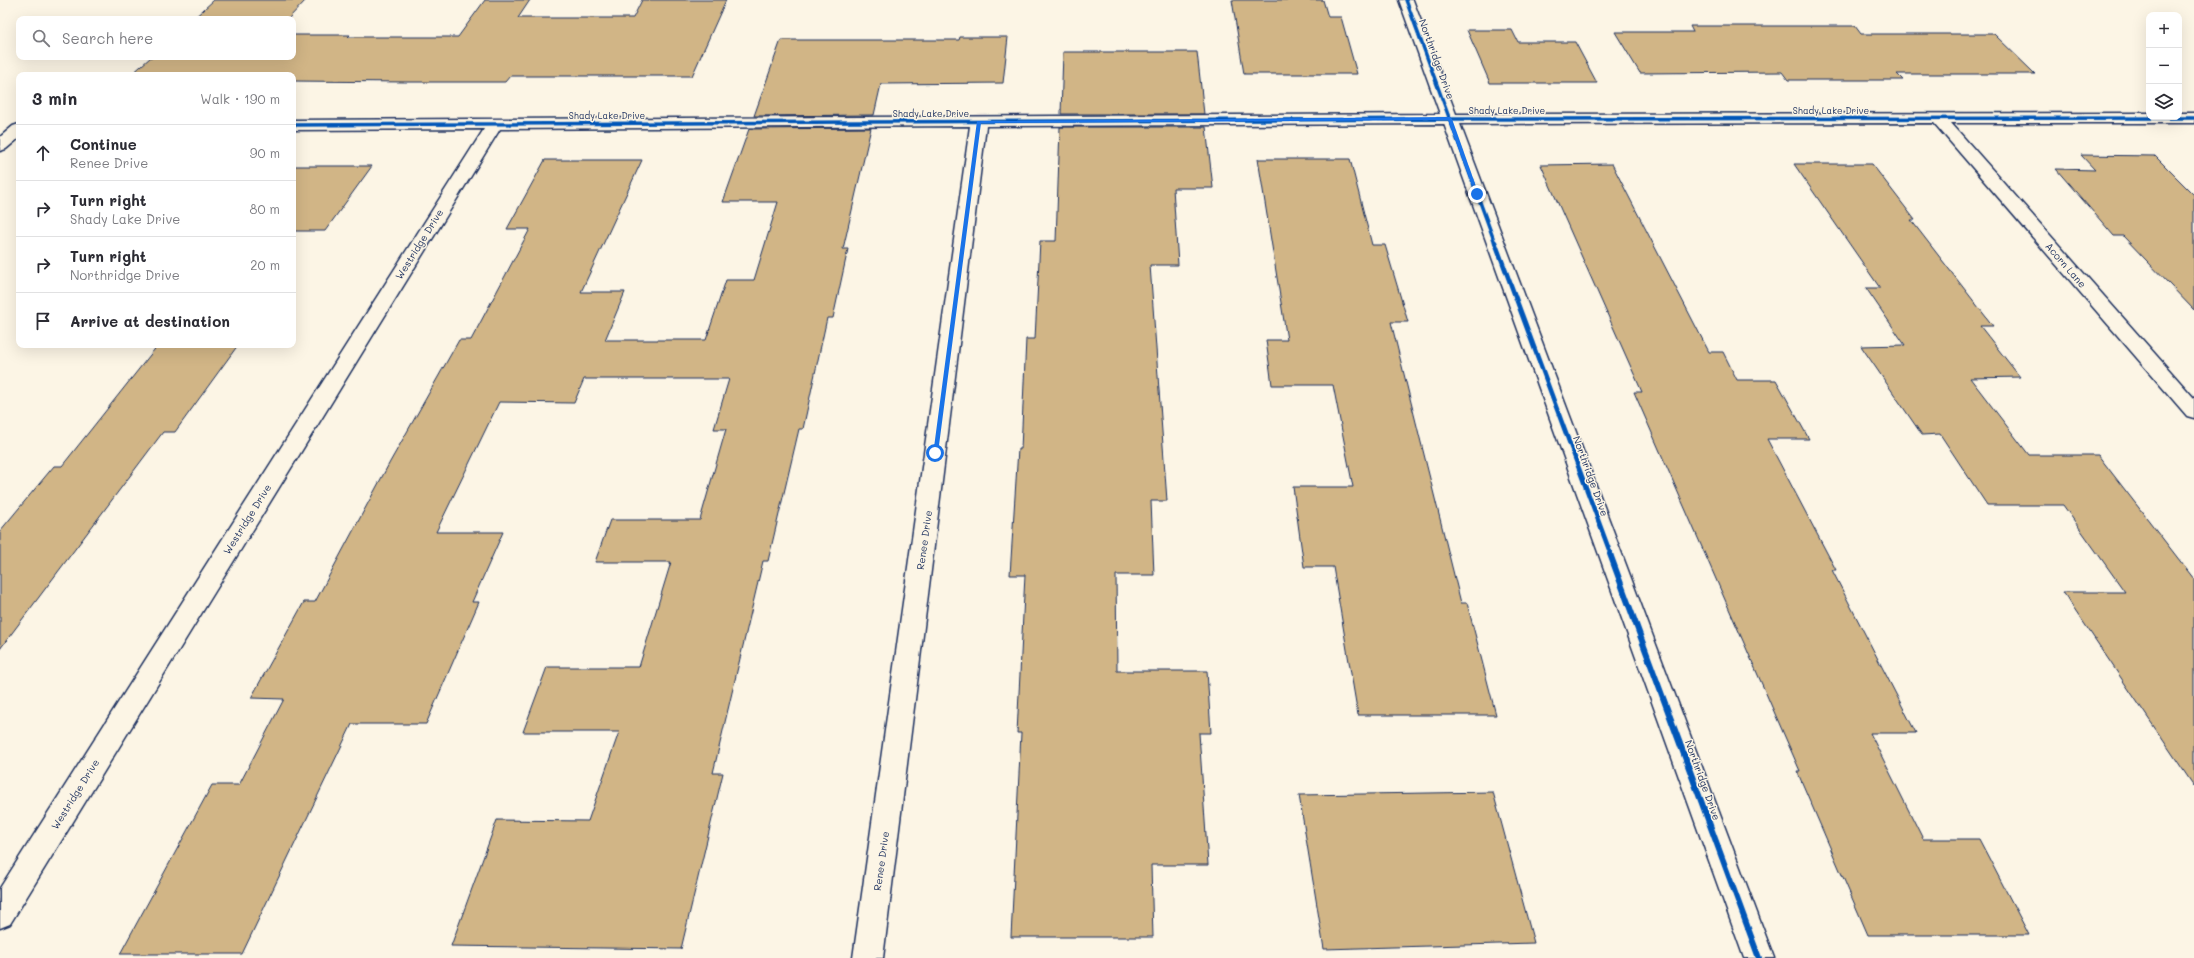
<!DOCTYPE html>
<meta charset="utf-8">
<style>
body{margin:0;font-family:Mali,sans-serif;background:#f2f2f3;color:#2b2b33}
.controls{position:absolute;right:12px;top:12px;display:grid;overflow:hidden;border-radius:8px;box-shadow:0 4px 16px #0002}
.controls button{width:36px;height:36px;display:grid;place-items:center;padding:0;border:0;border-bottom:1px solid #e1e1e2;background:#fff;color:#2b2b33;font:20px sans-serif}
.stop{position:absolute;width:12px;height:12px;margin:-9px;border:3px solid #1a73e8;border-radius:50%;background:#fff}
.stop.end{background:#1a73e8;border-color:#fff;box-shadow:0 1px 4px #0008}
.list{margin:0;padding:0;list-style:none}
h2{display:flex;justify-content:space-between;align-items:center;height:52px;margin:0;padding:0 16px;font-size:17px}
h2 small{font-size:13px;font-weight:400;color:#7c7c81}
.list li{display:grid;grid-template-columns:26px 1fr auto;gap:12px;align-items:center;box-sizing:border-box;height:56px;padding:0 16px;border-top:1px solid #e1e1e2}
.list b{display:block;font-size:15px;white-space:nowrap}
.list p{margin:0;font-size:13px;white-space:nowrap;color:#7c7c81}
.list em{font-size:13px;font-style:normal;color:#7c7c81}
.icon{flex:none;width:22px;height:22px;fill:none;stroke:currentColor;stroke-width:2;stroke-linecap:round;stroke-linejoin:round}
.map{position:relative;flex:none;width:2194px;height:958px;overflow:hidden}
.search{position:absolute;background:#fff;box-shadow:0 4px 16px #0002;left:16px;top:16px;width:280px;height:44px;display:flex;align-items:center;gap:10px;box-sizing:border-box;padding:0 14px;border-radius:8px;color:#7c7c81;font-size:15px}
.panel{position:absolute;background:#fff;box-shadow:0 4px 16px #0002;left:16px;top:72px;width:280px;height:276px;border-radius:8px}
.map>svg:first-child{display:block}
</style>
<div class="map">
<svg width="2194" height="958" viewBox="0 0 2194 958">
<rect width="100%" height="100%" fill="#fcf5e5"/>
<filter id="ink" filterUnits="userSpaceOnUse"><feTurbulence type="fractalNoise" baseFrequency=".025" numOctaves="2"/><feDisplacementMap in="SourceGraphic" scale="8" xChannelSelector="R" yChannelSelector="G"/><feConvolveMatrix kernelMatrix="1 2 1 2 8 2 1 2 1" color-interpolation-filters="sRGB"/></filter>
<g filter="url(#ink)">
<path fill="#d1b586" stroke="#1b2f5e" d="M214,0H306L288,19H193Z
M485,0H530L518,18H633L642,0H726L692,76H510L505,82H407L293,81V75H131L151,57H293V35H350L348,37H458Z
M1232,0H1323L1328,17H1341L1357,74H1244Z
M1690,26H1855L1861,34H1994L2035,74H1897L1903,80H1788L1782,72L1640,73L1615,32H1693Z
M1467,30H1512L1518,42H1575L1597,83H1490Z
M960,37H1008L1003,83L881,84L874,115L754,116L781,40H959Z
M1063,52H1197L1204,114H1061Z
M1060,127H1206L1213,188H1173L1178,265H1150L1167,501H1151L1154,575H1116L1117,671H1207L1211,733H1199L1208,865H1151L1153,937H1011L1021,733H1017L1025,575H1010L1018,449H1021L1026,339H1035L1040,241H1056Z
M871,128L843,249H848L833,318H827L803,429H799L768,561H763L713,773H723L681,949L451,946L497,820L588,821L619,732H523L547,667H639L671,562H595L610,520H700L726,429H714L729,379H584L574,403L499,402L436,532H503L472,602H479L426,724H352L242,954H120L212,785H239L284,699L251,698L304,602H315L390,462L459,340H471L530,229H507L545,160H642L581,292H625L605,340H706L726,280H754L778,202H723L749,129Z
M2081,155L2155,156L2194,195V310L2123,236H2114L2056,169L2095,170Z
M1258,159H1350L1372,245H1385L1408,322H1391L1461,603H1467L1496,715H1358L1333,567H1304L1293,487H1353L1333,385H1272L1266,340H1287Z
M1612,164L1709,352H1723L1737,380H1776L1809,439H1767L1836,570H1832L1916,733H1870L1923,839H1979L2029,935H1868L1797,771H1800L1634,392H1642L1541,165Z
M1794,164H1872L1915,220H1911L1993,326H1980L2020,377L1970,378L2029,455H2098L2194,579V786L2063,592H2125L2063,505H1987L1940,434L1922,435L1861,346L1905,345L1866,288H1880Z
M293,166H372L325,231H293Z
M158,345H238L175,432H163L0,649V531L54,466H62Z
M1493,792L1534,943L1324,949L1299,795Z"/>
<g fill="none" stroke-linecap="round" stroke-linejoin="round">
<g stroke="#1b2f5e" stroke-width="3">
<path id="street" d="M1399,0H1413L1456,114L2149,113V117H2179V113H2194V123H1951L2194,398V418L2187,416L1934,123L1460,124L1774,958H1744L1444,124L986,126L883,958H853L970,126L500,129L10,924L0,928V888L484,129L293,130V120L1440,114Z
M19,124V138L6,149L0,151V137L13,126Z"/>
</g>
<use href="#street" fill="#fcf5e5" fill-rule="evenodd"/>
<g stroke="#fcf5e5" stroke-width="5.5">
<path id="cycleway-far2" d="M1406,0L1495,243
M293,125L1450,119L2194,118"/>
</g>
<g stroke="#fcf5e5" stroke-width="7">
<path id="cycleway-far1" d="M1495,242L1611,555"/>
</g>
<g stroke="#fcf5e5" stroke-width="8">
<path id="cycleway" d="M1610,554L1759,958"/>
</g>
<use href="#cycleway-far2" stroke="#0057b8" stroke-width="3.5"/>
<use href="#cycleway-far1" stroke="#0057b8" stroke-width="4.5"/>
<use href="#cycleway" stroke="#0057b8" stroke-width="6"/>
</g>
</g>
<path fill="#1a73e8" d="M1450,117L1452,119L1479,195L1475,194L1448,120L981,123L938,453L933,455L977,121Z"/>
<g text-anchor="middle" stroke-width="3" stroke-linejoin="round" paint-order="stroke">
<g font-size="9" fill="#1b2f5e" stroke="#fcf5e5">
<text x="1507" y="114">Shady Lake Drive</text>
<text x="1831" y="114">Shady Lake Drive</text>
<text x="931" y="117">Shady Lake Drive</text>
<text x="607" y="119">Shady Lake Drive</text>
</g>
<g font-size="10" fill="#1b2f5e" stroke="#fcf5e5">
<text transform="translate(1437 59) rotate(70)" y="4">Northridge Drive</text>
<text transform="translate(419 244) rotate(-58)" y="4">Westridge Drive</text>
<text transform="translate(2066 265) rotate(49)" y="4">Acorn Lane</text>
<text transform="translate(1591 476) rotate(70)" y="4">Northridge Drive</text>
<text transform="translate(247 519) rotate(-58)" y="4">Westridge Drive</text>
<text transform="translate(924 540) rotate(-82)" y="4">Renee Drive</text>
<text transform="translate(1703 780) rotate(70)" y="4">Northridge Drive</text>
<text transform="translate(75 794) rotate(-58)" y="4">Westridge Drive</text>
<text transform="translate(881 861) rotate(-82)" y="4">Renee Drive</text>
</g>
</g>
</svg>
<div class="controls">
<button>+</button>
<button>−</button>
<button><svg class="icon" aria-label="layers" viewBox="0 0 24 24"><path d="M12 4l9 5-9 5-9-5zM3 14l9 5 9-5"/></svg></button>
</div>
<div class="stop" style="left:935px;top:453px"></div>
<div class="stop end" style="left:1477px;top:194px"></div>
<div class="search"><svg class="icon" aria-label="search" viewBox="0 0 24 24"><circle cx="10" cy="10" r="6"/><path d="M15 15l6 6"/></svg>Search here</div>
<section class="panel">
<h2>3 min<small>Walk · 190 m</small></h2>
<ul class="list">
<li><svg class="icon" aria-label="ahead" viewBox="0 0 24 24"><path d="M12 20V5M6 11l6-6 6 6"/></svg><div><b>Continue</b><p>Renee Drive</p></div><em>90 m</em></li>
<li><svg class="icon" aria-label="right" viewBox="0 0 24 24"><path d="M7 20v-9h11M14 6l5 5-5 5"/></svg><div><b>Turn right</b><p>Shady Lake Drive</p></div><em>80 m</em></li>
<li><svg class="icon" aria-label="right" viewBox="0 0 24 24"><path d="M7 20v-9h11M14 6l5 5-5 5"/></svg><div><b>Turn right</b><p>Northridge Drive</p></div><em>20 m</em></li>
<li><svg class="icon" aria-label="arrive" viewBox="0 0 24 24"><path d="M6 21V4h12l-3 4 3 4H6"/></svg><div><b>Arrive at destination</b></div></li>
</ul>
</section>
</div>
